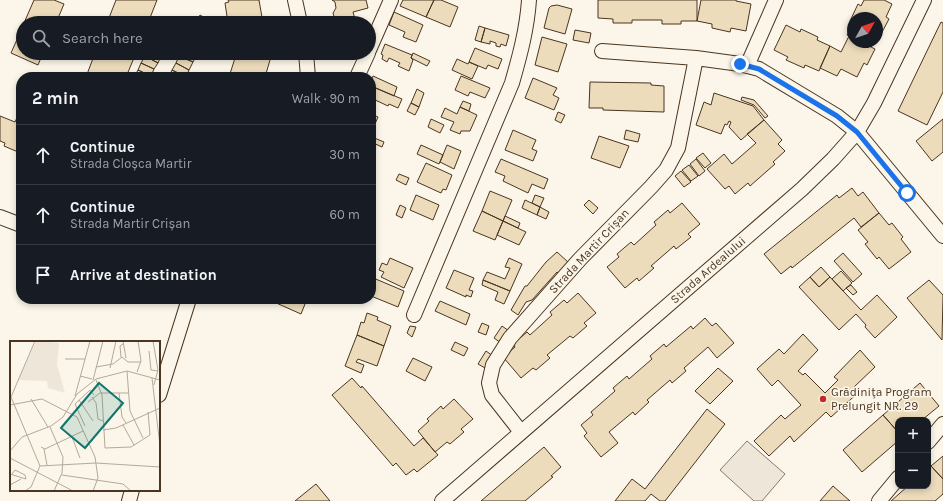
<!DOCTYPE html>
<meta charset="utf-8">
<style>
body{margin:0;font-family:Karla,sans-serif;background:#20242c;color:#f1f3f6}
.controls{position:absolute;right:12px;bottom:12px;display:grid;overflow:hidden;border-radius:8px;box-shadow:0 2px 6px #0003}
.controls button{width:36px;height:36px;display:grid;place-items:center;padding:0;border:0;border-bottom:1px solid #363941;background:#171b24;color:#f1f3f6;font:20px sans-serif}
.compass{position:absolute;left:847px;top:12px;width:36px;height:36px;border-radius:50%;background:#171b24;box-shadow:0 2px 6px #0003;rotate:50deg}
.stop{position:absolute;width:12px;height:12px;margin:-9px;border:3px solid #1a73e8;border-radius:50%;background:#fff}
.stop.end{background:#1a73e8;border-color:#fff;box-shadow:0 1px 4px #0008}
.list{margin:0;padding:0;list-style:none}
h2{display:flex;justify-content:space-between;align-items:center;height:52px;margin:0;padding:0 16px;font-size:17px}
h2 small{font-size:13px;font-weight:400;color:#9ea1a6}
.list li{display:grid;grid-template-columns:26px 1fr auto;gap:12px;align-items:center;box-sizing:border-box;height:60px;padding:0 16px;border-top:1px solid #363941}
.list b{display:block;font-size:15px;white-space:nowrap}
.list p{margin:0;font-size:13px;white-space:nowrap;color:#9ea1a6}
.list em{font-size:13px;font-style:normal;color:#9ea1a6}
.icon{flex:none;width:22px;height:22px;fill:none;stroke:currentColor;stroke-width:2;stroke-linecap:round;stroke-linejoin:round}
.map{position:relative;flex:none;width:943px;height:501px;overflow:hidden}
.search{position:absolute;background:#171b24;box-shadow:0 2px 6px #0003;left:16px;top:16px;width:360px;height:44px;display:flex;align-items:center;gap:10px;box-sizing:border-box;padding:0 14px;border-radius:22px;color:#9ea1a6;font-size:15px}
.panel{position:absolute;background:#171b24;box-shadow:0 2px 6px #0003;left:16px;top:72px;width:360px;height:232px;border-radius:16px}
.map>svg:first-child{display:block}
</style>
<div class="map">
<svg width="943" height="501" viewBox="0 0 943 501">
<rect width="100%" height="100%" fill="#fbf6e9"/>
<path fill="#ede6d9" stroke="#887966" d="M747,441L785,474L762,501H754L720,470Z"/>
<path fill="#ecdcbc" stroke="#4a3520" d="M34,0H54L64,4L56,23H24Z
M116,0H157L148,23H107Z
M228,0H259L263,23H228L225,3L229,2Z
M332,0H366L368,8L353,12L355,19L336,23L333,13L336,8L335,2Z
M403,0H434L426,17L400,6Z
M434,0H441L458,7L450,27L426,17Z
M598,0H697V21H681V24H662V20H632V23H613V19L598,18Z
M701,0H736V1L751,4L746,31L731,28L730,32L712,28V24L697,21Z
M864,0H884L892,4L886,17L889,19L880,36L877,35V18H853V42H874L871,47L875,49L867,65L864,63L857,77L841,69L837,76L820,68L830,46L841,52L849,36L847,35L853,23L850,21L858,4L861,6Z
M557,5L572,9L565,34L544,28L549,8L551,6Z
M394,12L423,25L416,42L403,37L405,32L389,25Z
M200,15L212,22V23L196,22Z
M941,22L943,23V92L927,125L898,111Z
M786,25L800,32L801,29L818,37L817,40L830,46L819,71L805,65L804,68L786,60L788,57L774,50Z
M23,26V53H43L38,65L11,53Z
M479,26L485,28L481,42L475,40Z
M485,28L509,35L506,46L501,44L500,47L496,46V43L490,41V44L481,42Z
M575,30L591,33L589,43L573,40Z
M542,37L567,44L558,72L535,65Z
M385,44L412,55L411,58L413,60L409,71L398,66L400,63L389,58L387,62L382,59L383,55L381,54Z
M475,48L502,59L498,69L488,65L486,69L469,62Z
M95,53H136L126,77H86Z
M146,53H154L161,56L158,63L145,56Z
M181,53H190L196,56L193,62L179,56Z
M237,53H269L270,60L265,77H229L235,58L238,59L240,54Z
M413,53L430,61L427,66L411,58Z
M145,56L158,63L154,69L141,63Z
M179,56L193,62L189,70L176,63Z
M457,59L468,64L469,62L478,66L472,79L452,70Z
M141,63L154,69L151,76L138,70Z
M176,63L189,70L186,77L172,70Z
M138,70L151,76V77H134Z
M172,70L186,77H169Z
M373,76L397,87L394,96L371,86V81Z
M461,76L490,88L485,98L470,92L468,96L455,90Z
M533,78L557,88L553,95L559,98L554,110L525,98Z
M590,82L651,83V85L664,86V112L603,110V108H589Z
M371,86L402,99L398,108L389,104L388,106L371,98Z
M417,89L424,93L419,107L411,103Z
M714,93L753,106L764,120L741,140L729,127L731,122L729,121L727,125L725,124L721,134L696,125L704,102L711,105Z
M742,97L754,100L768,116L765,118L754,105L741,100Z
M463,101L471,104L469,111L460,107Z
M411,103L419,107L415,115L407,111Z
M460,107L477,115L470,131H461L460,134L450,130L454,122L441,117L445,108L457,114Z
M21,109V150H19L18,152L4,146L5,143L0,141V116L15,122Z
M558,112L565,115L561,123L555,120Z
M371,114L378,117L371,133Z
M431,119L444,125L440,133L428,127Z
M943,119V152L932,161L916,141Z
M764,120L782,140L778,144L785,151L773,162L775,164L750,186L748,183L735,194L729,186L725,189L707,169L724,154L732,164L756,143L747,134Z
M513,130L536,140L532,149L537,151L533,161L505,150Z
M626,130L640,134L638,142L624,139Z
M599,136L629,146L620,168L591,158Z
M372,137L384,142L382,147L371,142Z
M421,145L443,155L439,164L417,154Z
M447,145L461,151L454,169L440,162Z
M703,153L711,163L705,168L696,158Z
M501,159L548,179L544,189L532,184L528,193L503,181L505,176L495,172Z
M696,159L705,171L699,176L690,164Z
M426,163L452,175L446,190L443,189L441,193L417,182Z
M689,165L698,176L691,181L682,170Z
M681,171L691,182L684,187L675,176Z
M399,174L409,178L406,185L396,180Z
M852,188L858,196L863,192L879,213L861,227L854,218L792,268L791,266L781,274L764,254L837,195L839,198Z
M490,191L512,200L503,221L482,211Z
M416,195L439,205L433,220L410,210Z
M535,195L544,198L540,207L532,203Z
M525,200L540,207L537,215L522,208Z
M589,200L598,208L593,214L584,205Z
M682,203L700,224L688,234L691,237L676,249L674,246L651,266L654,268L639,281L637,278L625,288L607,267L619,257L617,254L631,242L634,245L656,225L654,222L668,210L670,213Z
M400,205L406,208L402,218L396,215Z
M540,207L549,212L546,219L537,215Z
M482,211L503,221L495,240L473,231Z
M879,213L889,225L892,223L903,237L901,239L911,252L889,269L879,257L877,259L865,244L868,242L858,230Z
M505,216L520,223L518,228L503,221Z
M503,221L526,232L519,245L497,235Z
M557,252L569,263L559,274L557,272L532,300L526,302L518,315L511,310L525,286H527L546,262Z
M843,253L862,274L853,282L834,261Z
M390,258L413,268L404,288L381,277L384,272L379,270L382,263L387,265Z
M509,258L522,264L510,291L483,280L487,272L505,279L510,268L505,267Z
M821,267L830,277L819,287L810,277Z
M454,270L474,278L469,290L473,291L471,297L466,295V297L446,288Z
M841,271L852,283L843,291L832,279Z
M371,277L404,291L398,307L371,296Z
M810,277L819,287L830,277L861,310L877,295L897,317L875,338L865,327L866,325L856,314L839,330L799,287Z
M483,280L510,291L504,304L495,300L498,292L482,285Z
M929,280L943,295L942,340L907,298Z
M851,285L857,292L853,295L846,288Z
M578,293L596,313L584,323L587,326L573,338L570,336L547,355L550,358L536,370L533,368L521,378L503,357L515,347L513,344L527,332L530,335L552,315L550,312L564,300L567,303Z
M276,299H307L301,314L274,302Z
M440,301L470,314L466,325L435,311Z
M367,313L378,317L377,320L391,326L384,346L357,335L361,322L364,323Z
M705,318L712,326L716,323L734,343L717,358L708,347L684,368L686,371L672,383L670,380L647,400L649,402L635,415L633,412L609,432L618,443L601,457L584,436L587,433L581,425L593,415L591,412L615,391L613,388L627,376L629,379L652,359L650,356L664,344L666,347L691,326L693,329Z
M482,323L489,326L486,335L478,332Z
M410,326L416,327L412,337L407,333Z
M502,326L509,331L501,343L494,338Z
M803,334L818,350L798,371L803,375L805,373L825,393L838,380L834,377L860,350L875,367L854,387L859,392L831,417L826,412L794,442L790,436L769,456L754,441L781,415L785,419L801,405L778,380L772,386L757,369L779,349L784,354Z
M357,335L384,346L377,366L358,359L356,362L364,365L361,373L345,366Z
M455,342L468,348L464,356L451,350Z
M486,351L493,356L485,368L478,364Z
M413,358L432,367L425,381L406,371Z
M718,368L733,381L710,404L695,391Z
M352,378L361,388L362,386L414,446L423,438L438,455L417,472L414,469L406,475L396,463L393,466L332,395Z
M920,383L939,406L922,420H898V432L883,415Z
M454,399L473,419L461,429L464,432L450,444L447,442L435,452L418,431L429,421L427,419L441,406L443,409Z
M707,409L725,424L665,501H660L651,494L645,501H615L632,479L645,489Z
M883,415L898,432V441L862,472L843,450Z
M544,447L561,467L551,476L553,477L525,501H481Z
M943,456V479L931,466Z
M931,466L943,479V494L935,501H891L908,486H928V469Z
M316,484L330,501H295Z
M833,486L850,501H820Z"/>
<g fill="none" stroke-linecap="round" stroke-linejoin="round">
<g stroke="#4a3520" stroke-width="16">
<path id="street" d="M295,0L300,23
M369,50L391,0
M602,51L696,58L740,64L759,69L837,116L857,132L943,236
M306,53L308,77
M747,66L776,0
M357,77L368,53
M0,217L21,225
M414,315L512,83C520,55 527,29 529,0
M159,395L189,299
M521,432L492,395L489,383L493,365L510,338L580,259L651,187L666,170L678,148L696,58
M928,442L943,424
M129,501L132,490
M442,501L802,189L833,159L857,132L874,103L924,0
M879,501L898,478"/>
</g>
<use href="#street" stroke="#fbf6e9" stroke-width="14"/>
</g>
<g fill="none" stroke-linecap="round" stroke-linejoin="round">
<path stroke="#1a73e8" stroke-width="5" d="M740,64L759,69L837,116L857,132L907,193"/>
</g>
<circle fill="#c62828" stroke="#fbf6e9" stroke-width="1.5" cx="823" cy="399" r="4"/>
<g text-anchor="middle" stroke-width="3" stroke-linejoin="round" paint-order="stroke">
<g font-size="12" fill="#4a3520" stroke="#fbf6e9">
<text transform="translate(589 251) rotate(-47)" y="4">Strada Martir Crișan</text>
<text transform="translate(708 270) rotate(-41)" y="4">Strada Ardealului</text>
</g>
<g font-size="12" fill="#4a3520" stroke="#fbf6e9" text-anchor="start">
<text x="831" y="396">Grădiniţa Program<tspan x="831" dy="14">Prelungit NR. 29</tspan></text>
</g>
</g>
<g transform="translate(10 341)">
<rect width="150" height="150" fill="#fbf6e9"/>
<path d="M26,0L49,2L47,24L55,52L38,47L37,40L8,39Z" fill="#ede6d9"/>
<path fill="none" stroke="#b4a999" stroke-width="1" d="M25,0L1,56L30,125M113,0L116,17M143,0L148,29L144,44M139,10L141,29L148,30M111,16L110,5L113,3M55,18H75M86,26L103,23L112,16L118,21H131M100,27L106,0M117,30L120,70L133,97M127,31L131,20L128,0M70,35L82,38M142,37L150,105M83,39L93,0M86,39L92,54L95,107L121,106L140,94L138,71M109,52L112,76L116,82M65,55L80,0M82,56L86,62L88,78L93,80M21,58L38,86M69,59L83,80M78,61L90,52H118M0,64L32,58L67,76L85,116L88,137L83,150M113,84L124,104M75,85L65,63L80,49L84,54M40,86L53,116L52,132L44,150M93,89L106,87L150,67M62,96L70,117M31,106L35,108L73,90M34,108L37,124M0,110L12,96L41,85L53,76L67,53L86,38L117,30L150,39M0,117L63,150M30,125L86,122L150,126M0,133L16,138L15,134L5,129L2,133M52,134L113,143L121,150M0,144L11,138M15,150L21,146L30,125"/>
<path fill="#0f766e" fill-opacity="0.15" stroke="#0f766e" stroke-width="2" d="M89,42L113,62L75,107L51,87Z"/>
<rect width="150" height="150" fill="none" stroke="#4a3520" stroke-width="2"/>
</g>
</svg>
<div class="controls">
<button>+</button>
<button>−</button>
</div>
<svg class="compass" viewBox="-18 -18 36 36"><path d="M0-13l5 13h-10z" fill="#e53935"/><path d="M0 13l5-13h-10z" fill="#9ea1a6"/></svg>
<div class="stop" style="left:907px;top:193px"></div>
<div class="stop end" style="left:740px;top:64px"></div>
<div class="search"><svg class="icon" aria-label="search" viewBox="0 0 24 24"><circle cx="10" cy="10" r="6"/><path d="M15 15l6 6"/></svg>Search here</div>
<section class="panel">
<h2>2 min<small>Walk · 90 m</small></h2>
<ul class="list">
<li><svg class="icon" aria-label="ahead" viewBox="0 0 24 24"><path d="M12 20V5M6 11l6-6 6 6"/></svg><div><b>Continue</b><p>Strada Cloșca Martir</p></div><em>30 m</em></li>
<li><svg class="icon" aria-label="ahead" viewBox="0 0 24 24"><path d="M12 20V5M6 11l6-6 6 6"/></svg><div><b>Continue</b><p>Strada Martir Crișan</p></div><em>60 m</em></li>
<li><svg class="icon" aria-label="arrive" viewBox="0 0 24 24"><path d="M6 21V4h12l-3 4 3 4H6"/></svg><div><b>Arrive at destination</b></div></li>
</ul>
</section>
</div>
